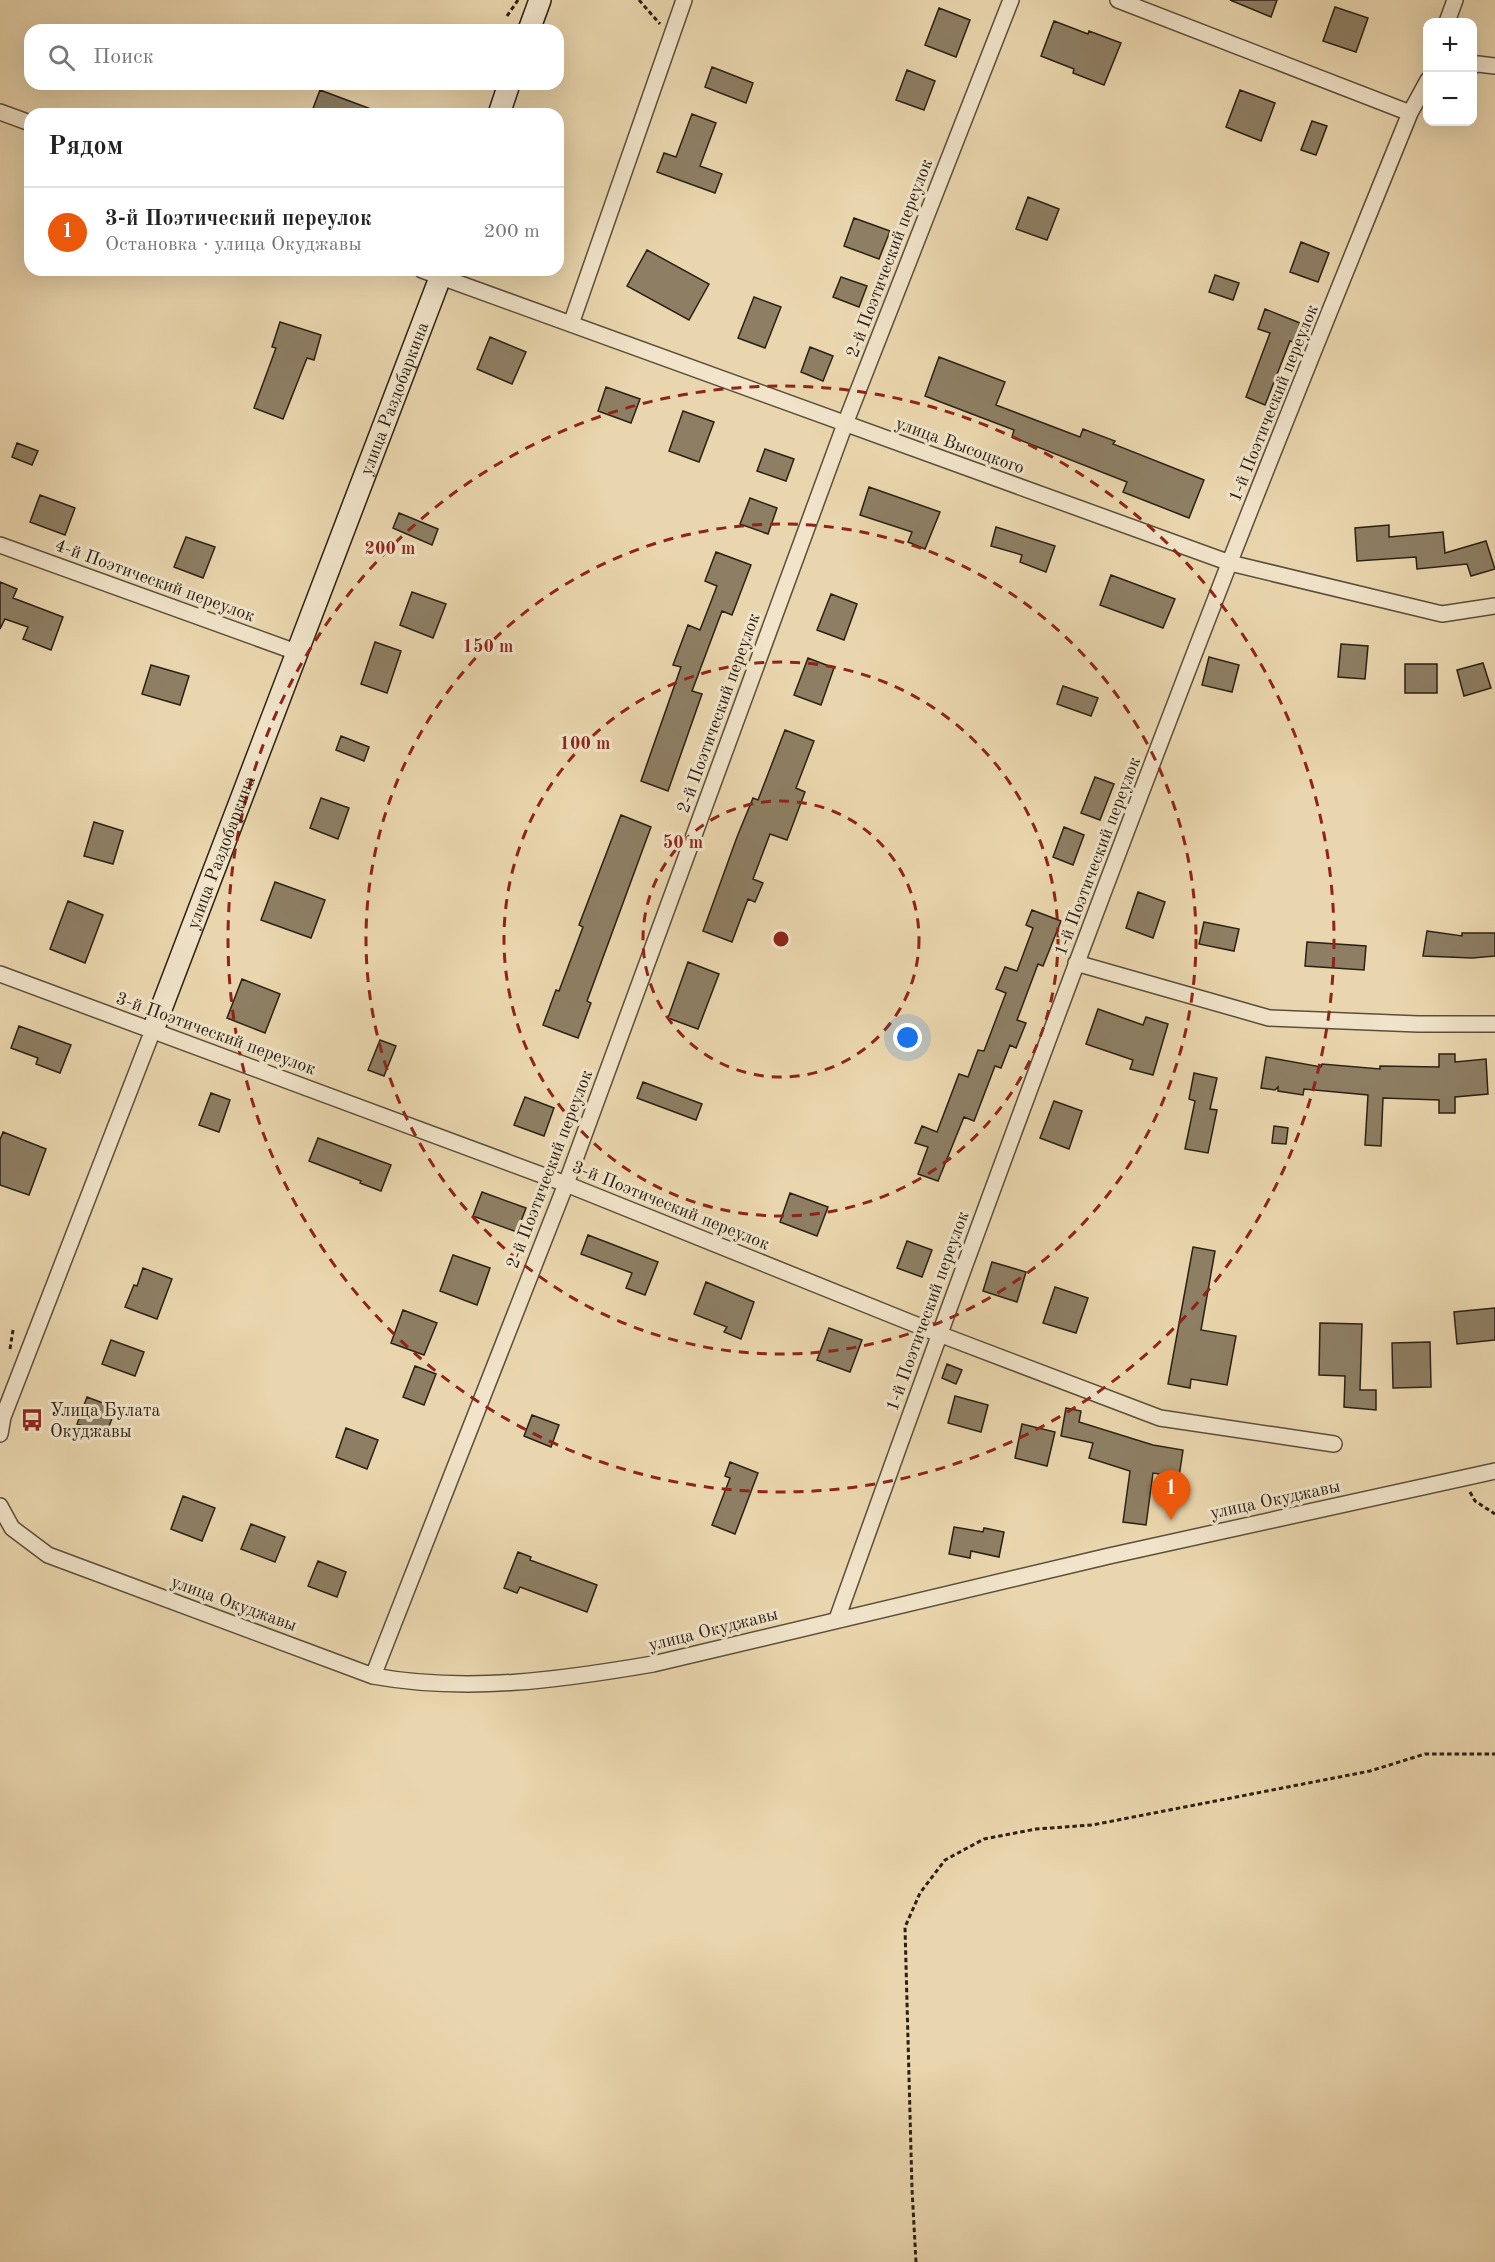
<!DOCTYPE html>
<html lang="ru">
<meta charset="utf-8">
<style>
body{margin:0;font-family:"Old Standard TT",serif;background:#f2f2f2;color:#222}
.controls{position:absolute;right:18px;top:18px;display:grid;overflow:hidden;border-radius:12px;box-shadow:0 6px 24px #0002}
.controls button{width:54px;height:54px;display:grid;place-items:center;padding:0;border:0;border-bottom:2px solid #e0e0e0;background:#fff;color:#222;font:30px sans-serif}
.you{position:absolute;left:908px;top:1038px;width:21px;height:21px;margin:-15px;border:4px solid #fff;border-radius:50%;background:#1a73e8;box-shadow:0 0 0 9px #1a73e833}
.badge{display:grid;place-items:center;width:39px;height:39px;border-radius:50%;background:#ea580c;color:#fff;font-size:20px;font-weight:700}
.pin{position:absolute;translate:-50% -50px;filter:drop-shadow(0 2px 3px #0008)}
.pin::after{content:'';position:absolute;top:32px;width:21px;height:18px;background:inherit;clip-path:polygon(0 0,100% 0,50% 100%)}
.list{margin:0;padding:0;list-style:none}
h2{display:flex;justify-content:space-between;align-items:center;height:78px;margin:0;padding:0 24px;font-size:26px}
h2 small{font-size:20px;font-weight:400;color:#767676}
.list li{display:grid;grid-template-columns:39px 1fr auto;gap:18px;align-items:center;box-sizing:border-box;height:90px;padding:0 24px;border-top:2px solid #e0e0e0}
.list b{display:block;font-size:22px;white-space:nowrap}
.list p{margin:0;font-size:20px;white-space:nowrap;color:#767676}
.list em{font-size:20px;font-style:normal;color:#767676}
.icon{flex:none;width:33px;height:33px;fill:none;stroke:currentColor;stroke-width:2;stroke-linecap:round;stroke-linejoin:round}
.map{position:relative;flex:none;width:1495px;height:2262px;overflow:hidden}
.search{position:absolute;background:#fff;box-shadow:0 6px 24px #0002;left:24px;top:24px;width:540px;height:66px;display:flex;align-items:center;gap:15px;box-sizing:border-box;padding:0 21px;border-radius:18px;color:#767676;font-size:22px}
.panel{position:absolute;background:#fff;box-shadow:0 6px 24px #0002;left:24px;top:108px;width:540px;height:168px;border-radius:18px}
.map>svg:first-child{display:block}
</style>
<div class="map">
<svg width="1495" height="2262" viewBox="0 0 1495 2262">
<rect width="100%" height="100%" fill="#ead6ae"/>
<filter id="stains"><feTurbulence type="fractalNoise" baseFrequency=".00333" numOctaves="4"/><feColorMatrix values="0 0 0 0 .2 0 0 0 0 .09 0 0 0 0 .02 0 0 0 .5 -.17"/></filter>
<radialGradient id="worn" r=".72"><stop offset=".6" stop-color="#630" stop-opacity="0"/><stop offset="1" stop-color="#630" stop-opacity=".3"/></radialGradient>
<path fill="#8e7f64" stroke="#2b2013" stroke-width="1.5" d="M1230,0H1277L1271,17Z
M1335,7L1368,18L1356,52L1323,41Z
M939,8L970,20L956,57L925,45Z
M1054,21L1088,34L1089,31L1121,43L1104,85L1073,73L1074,69L1041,56Z
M712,67L753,83L746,103L705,87Z
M907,70L935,81L924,110L896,100Z
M320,90L379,112V114H320L312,111Z
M1240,90L1275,103L1261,141L1226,127Z
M692,114L716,123L700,166L722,174L715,193L657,172L664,153L676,157Z
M1312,121L1327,126L1316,155L1301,150Z
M1028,197L1059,209L1047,240L1016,229Z
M854,218L890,231L879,259L844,246Z
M1301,242L1329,253L1318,282L1290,272Z
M647,250L709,284L689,320L627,286Z
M1215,275L1239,283L1233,300L1209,292Z
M841,277L867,286L859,307L833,297Z
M754,297L781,307L765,348L738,338Z
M1265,309L1300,323L1293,342L1290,341L1265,405L1246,397L1270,333L1258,329Z
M280,322L321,335L314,360L307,358L283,419L254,408L276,348L272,347Z
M490,337L526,352L512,384L477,369Z
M810,347L833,356L823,381L801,372Z
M939,357L1005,382L996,405L1080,437L1083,429L1115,441L1113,444L1204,480L1189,518L1123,492L1127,482L1012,437L1014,430L925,396Z
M606,387L640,399L631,423L598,411Z
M683,411L714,422L699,462L669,451Z
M17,443L38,451L32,465L12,457Z
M765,449L794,459L786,481L757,471Z
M869,487L940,512L925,549L908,542L912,532L860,515Z
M40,495L75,508L65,535L30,522Z
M750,498L777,508L768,534L740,524Z
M399,513L438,529L432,545L393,528Z
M1389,525V537L1443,532L1445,553L1486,541L1495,569L1471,576L1467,564L1417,569L1416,557L1357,561L1355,528Z
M996,527L1055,546L1046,572L1020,562L1022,555L991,546Z
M186,537L215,547L203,578L174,567Z
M716,552L751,565L732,615L722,611L692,691L702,694L668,791L641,781L681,667L673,665L688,625L700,630L717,586L705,581Z
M1111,575L1175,599L1163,628L1100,605Z
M0,582L17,589L13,598L63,617L51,650L23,639L28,627L5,619L0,629Z
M412,592L446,604L433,638L400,625Z
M831,594L857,604L844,640L817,630Z
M375,642L401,651L387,693L361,684Z
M1341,644L1368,646L1365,679L1338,677Z
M1209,657L1239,665L1232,692L1202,685Z
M808,658L834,668L821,705L794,695Z
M1483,663L1491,688L1464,696L1457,670Z
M1405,664H1437V693H1405Z
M151,665L189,676L180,705L142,694Z
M1063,686L1098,698L1091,716L1057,704Z
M785,730L814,741L796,788L805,792L787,840L770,834L753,879L763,883L755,902L748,899L732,942L703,931L737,837L753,798L758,800Z
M341,736L369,747L364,761L336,750Z
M1095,777L1114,784L1100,820L1081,813Z
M321,798L349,808L338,839L310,828Z
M621,815L651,827L587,1001L591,1003L578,1038L543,1025L556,990L559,991L583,927L579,925Z
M94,822L123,831L113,864L84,856Z
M1064,827L1084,835L1073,865L1053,857Z
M275,882L325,900L311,938L261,920Z
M1138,892L1165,902L1153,938L1126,928Z
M68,901L103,915L85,963L50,949Z
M1032,910L1061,921L1043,966L1038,964L1017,1020L1026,1023L1016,1048L1010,1045L1001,1068L995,1066L974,1121L964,1117L938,1181L918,1174L928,1147L915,1143L922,1126L937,1132L959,1074L968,1077L978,1050L984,1051L1006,993L996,989L1005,967L1017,971L1033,928L1026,925Z
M1204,922L1239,929L1234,951L1199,944Z
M1427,931L1462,936V933H1495V956L1472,958L1423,956Z
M1307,942L1366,946L1364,970L1305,966Z
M688,962L719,974L698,1029L668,1018Z
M242,979L280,994L265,1033L227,1018Z
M1098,1009L1143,1025L1146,1017L1168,1024L1153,1075L1130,1069L1133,1060L1086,1044Z
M19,1026L71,1045L60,1073L36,1064L38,1058L11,1048Z
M380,1040L396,1046L384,1076L368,1070Z
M1439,1054H1455V1062L1486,1059L1488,1094L1455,1097V1113H1439V1100L1383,1098L1381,1146L1365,1145L1368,1095L1304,1089L1303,1095L1278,1091V1087L1275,1090L1261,1088L1266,1057L1321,1067L1322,1064L1380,1069V1066L1439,1067Z
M1194,1073L1217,1078L1210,1109L1217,1110L1208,1153L1185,1149L1195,1101L1189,1099Z
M643,1082L702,1104L696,1120L637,1098Z
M211,1093L230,1100L219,1132L199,1125Z
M525,1097L554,1108L544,1136L514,1125Z
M1054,1101L1082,1111L1069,1149L1040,1138Z
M1274,1126L1288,1128L1286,1144L1272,1143Z
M3,1132L46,1149L29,1195L0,1185V1140Z
M318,1138L391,1165L381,1191L360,1183L361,1181L309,1161Z
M482,1192L526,1208L517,1232L473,1216Z
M790,1193L828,1207L817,1236L780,1222Z
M588,1235L658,1262L645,1295L626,1288L632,1273L581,1254Z
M907,1241L932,1250L922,1277L897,1268Z
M1193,1247L1215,1251L1201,1330L1236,1336L1227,1385L1191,1379L1190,1388L1168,1384Z
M453,1255L490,1268L477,1305L440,1291Z
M992,1262L1026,1272L1017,1302L983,1291Z
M143,1268L172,1279L157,1319L125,1307L134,1285L137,1286Z
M706,1282L754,1302L741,1339L724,1332L727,1327L694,1314Z
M1055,1287L1088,1298L1076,1333L1043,1323Z
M1495,1308V1340L1457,1344L1454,1312Z
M403,1310L437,1323L424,1355L391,1343Z
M1320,1323L1362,1324L1360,1390H1376V1410L1344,1407L1345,1376L1319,1375Z
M829,1328L862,1340L850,1372L817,1360Z
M111,1340L144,1352L135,1376L102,1364Z
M1430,1342L1431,1387L1393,1388L1392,1343Z
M947,1364L962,1370L956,1384L942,1378Z
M415,1366L436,1374L424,1405L403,1397Z
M955,1396L988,1405L981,1432L948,1423Z
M87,1397L116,1408L106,1434L77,1424Z
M1066,1408L1081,1411L1079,1422L1153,1445L1183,1450L1179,1477L1153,1473L1146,1525L1123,1522L1130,1471L1089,1458L1093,1443L1061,1436Z
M532,1415L559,1425L551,1447L524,1436Z
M1022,1424L1055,1432L1047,1466L1015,1458Z
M346,1428L378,1440L367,1469L336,1457Z
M730,1462L758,1473L735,1534L712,1525L730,1478L725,1476Z
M183,1496L215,1508L202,1541L171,1529Z
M251,1524L285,1537L275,1562L241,1549Z
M954,1527L983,1532L984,1528L1004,1532L999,1557L971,1551L970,1558L949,1554Z
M518,1552L531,1557L530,1560L597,1585L587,1612L520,1587L517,1593L504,1588Z
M318,1561L346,1572L337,1597L308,1586Z"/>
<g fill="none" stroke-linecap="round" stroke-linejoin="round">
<g stroke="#5b4e3a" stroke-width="18">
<path id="street" d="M1118,0L1410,113
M1447,22L1455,0
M1472,66L1478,64L1495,66
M0,112L30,123
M422,270L1230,563L1442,614L1495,606
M571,324L684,0
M0,545L296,652
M1076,963L1269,1018L1418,1024H1495
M0,974L566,1184L939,1334L1160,1418L1334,1444
M0,1434L3,1417L153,1030
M0,1506L12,1528L48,1555L373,1676C467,1693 560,1680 653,1664L1109,1556L1495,1471
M837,1619C963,1266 1093,914 1229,564C1288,413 1349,263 1410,113L1428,80
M373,1676L566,1184L845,424L1011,0"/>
</g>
<g stroke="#2b2013" stroke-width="24">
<g id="secondary">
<path d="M529,30L540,0"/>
<path d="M499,114L509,84"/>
<path id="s1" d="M153,1030L443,270"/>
</g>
</g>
<path stroke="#2b2013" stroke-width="3" stroke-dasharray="4.5 3" stroke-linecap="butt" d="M639,0L660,24
M507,16L518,0
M10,1349L13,1330
M1470,1492L1475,1501L1495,1514
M916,2262L912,2189L905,1927L920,1893L945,1860L984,1839L1036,1829L1092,1825L1370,1771L1425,1754H1495"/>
<use href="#street" stroke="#f1e4ca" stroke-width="15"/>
<use href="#secondary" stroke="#f1e4ca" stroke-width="21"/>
</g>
<g fill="none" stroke="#8f2418" stroke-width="3" stroke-dasharray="10 8">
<circle cx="781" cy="939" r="138"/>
<circle cx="781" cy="939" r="277"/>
<circle cx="781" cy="939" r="415"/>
<circle cx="781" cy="939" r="553"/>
</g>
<defs>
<g id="bus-bare" transform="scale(1.8)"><path d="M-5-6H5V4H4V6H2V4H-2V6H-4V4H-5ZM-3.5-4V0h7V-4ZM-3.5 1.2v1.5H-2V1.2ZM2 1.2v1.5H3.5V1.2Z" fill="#8f2418" stroke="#f1e4ca" stroke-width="2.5" paint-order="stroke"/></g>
</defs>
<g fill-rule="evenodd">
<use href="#bus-bare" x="32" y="1420"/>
</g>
<g text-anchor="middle" stroke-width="6" stroke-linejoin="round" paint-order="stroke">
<g font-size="18" fill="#2b2013" stroke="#f1e4ca">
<text transform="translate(889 258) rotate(-69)" y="6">2-й Поэтический переулок</text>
<text dy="6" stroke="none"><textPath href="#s1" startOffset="676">улица Раздобаркина</textPath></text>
<text transform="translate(1273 403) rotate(-68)" y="6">1-й Поэтический переулок</text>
<text transform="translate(960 445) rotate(20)" y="6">улица Высоцкого</text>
<text transform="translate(155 580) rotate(20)" y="6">4-й Поэтический переулок</text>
<text transform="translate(718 713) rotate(-70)" y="6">2-й Поэтический переулок</text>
<text dy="6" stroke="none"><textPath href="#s1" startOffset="190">улица Раздобаркина</textPath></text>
<text transform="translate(1097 856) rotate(-69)" y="6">1-й Поэтический переулок</text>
<text transform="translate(216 1033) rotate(20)" y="6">3-й Поэтический переулок</text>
<text transform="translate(549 1169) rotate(-69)" y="6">2-й Поэтический переулок</text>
<text transform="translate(671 1205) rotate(22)" y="6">3-й Поэтический переулок</text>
<text transform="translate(927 1311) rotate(-70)" y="6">1-й Поэтический переулок</text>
<text transform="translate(1275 1499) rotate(-12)" y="6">улица Окуджавы</text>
<text transform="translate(234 1603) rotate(20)" y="6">улица Окуджавы</text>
<text transform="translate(713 1629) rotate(-14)" y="6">улица Окуджавы</text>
</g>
<g font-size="18" fill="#2b2013" stroke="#f1e4ca" text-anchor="start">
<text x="50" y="1416">Улица Булата<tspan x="50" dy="21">Окуджавы</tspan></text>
</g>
</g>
<circle cx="781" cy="939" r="9" fill="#8f2418" stroke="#f1e4ca" stroke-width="3"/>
<g font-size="18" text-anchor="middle" font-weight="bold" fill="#8f2418" stroke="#f1e4ca" stroke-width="6" stroke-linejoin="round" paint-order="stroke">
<text x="390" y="554">200 m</text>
<text x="488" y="652">150 m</text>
<text x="585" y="749">100 m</text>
<text x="683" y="848">50 m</text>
</g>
<rect width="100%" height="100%" filter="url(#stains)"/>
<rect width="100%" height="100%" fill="url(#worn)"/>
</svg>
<div class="controls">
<button>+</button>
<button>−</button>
</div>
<div class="you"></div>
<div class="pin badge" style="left:1171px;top:1520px">1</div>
<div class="search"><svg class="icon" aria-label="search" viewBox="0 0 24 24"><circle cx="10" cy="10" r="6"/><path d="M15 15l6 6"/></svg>Поиск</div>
<section class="panel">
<h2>Рядом<small></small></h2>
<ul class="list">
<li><span class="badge">1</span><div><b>3-й Поэтический переулок</b><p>Остановка · улица Окуджавы</p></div><em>200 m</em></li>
</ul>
</section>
</div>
